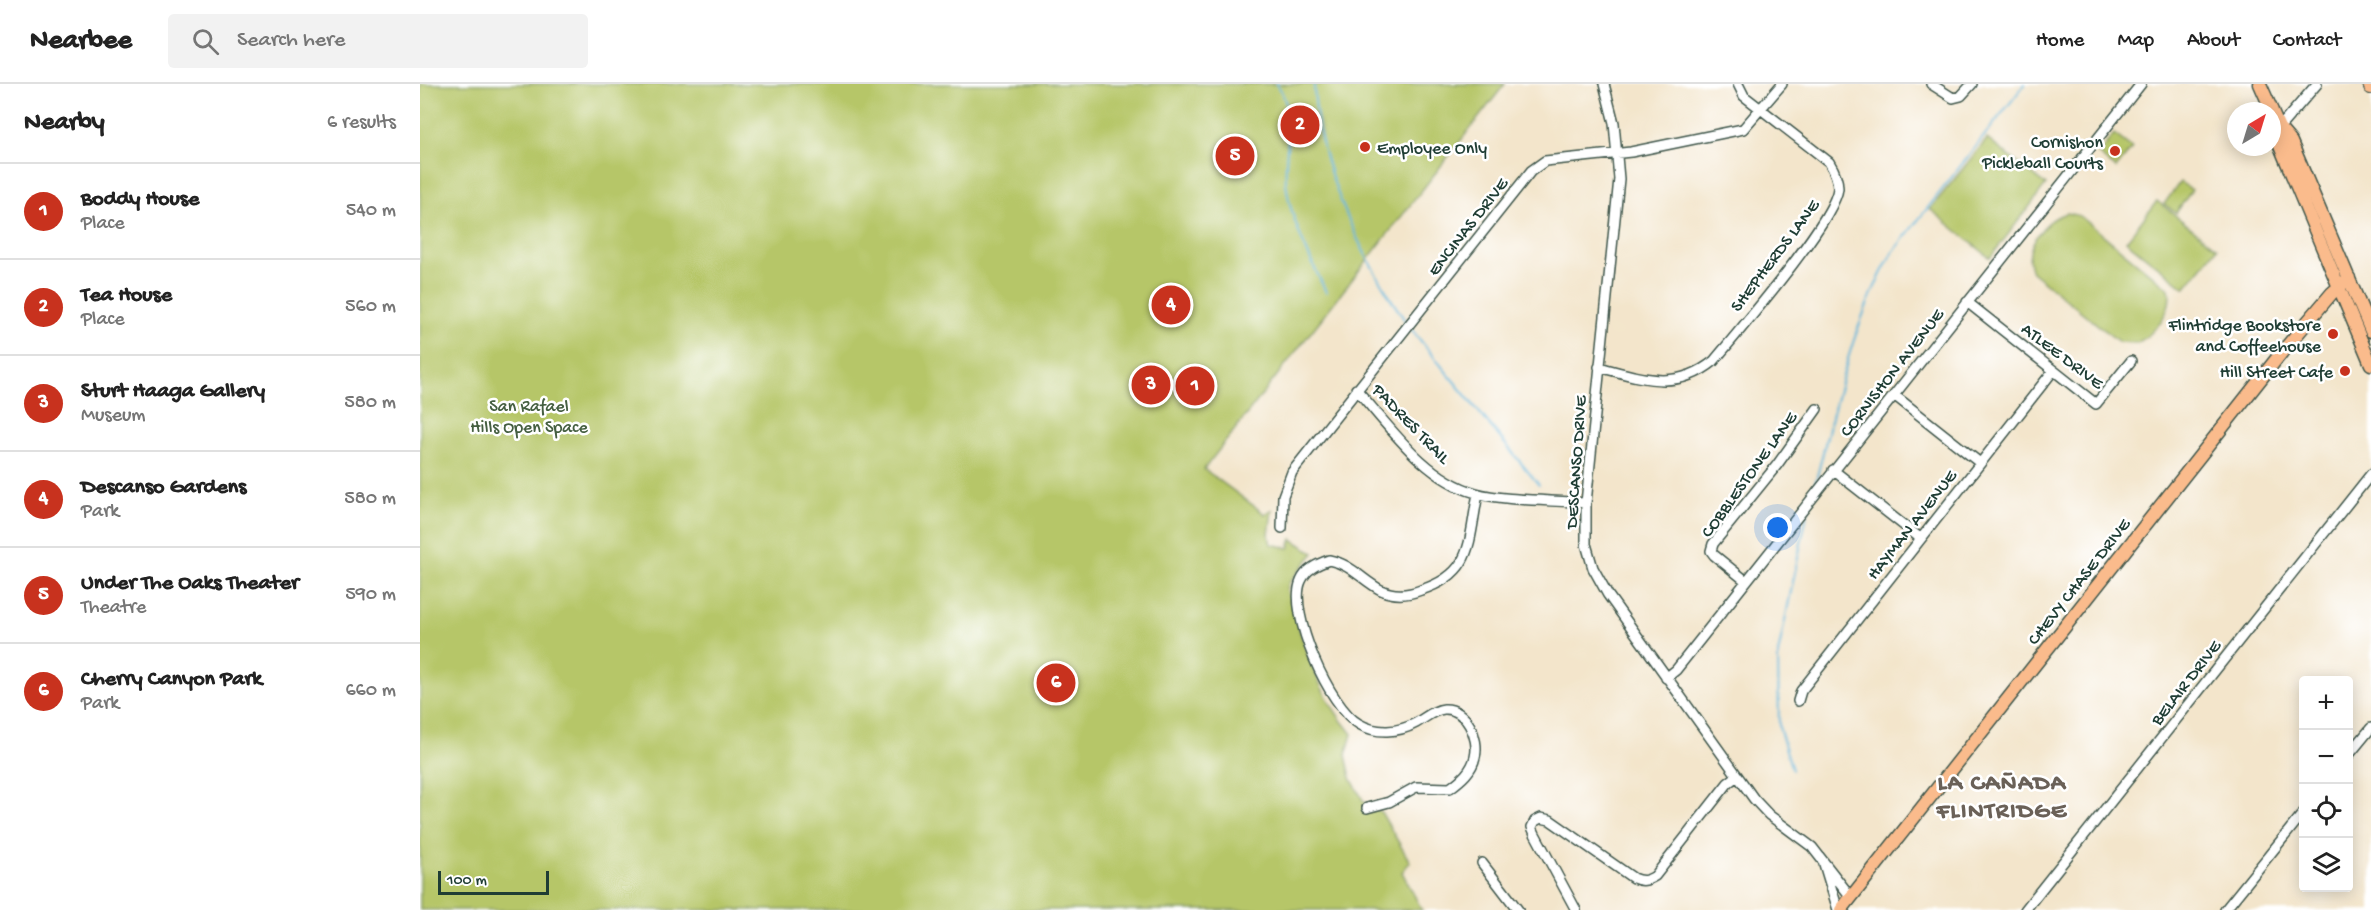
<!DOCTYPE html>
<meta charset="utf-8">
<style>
body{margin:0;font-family:"Gochi Hand",sans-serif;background:#f2f2f2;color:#222}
.controls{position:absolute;right:18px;bottom:18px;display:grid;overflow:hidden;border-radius:6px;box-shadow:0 3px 15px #0003}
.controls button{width:54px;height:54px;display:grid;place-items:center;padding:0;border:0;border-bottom:2px solid #e0e0e0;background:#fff;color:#222;font:30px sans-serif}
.compass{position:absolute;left:1807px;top:18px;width:54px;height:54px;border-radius:50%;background:#fff;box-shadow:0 3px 15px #0003;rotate:38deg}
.scale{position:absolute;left:18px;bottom:15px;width:111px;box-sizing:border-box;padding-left:6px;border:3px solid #1f3d34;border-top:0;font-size:16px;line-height:21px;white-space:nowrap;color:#1f3d34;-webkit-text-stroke:4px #fff;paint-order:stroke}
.you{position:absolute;left:1358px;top:444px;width:21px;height:21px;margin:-15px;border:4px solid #fff;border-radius:50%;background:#1a73e8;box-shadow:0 0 0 9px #1a73e833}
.badge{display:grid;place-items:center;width:39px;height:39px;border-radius:50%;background:#c8321e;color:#fff;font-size:20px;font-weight:700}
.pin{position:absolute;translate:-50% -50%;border:3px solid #fff;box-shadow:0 2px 6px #0006}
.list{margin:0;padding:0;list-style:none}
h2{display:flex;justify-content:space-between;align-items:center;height:78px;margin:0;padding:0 24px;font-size:26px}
h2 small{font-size:20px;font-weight:400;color:#767676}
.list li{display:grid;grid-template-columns:39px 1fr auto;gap:18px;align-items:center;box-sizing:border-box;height:96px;padding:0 24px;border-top:2px solid #e0e0e0}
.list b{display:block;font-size:22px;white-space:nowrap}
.list p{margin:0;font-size:20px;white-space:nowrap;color:#767676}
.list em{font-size:20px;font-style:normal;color:#767676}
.icon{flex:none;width:33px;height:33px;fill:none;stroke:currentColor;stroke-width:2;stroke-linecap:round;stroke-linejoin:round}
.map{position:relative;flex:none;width:1951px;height:826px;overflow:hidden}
header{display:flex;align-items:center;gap:36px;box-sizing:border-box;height:84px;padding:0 30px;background:#fff;border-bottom:2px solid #e0e0e0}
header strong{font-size:28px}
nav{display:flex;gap:33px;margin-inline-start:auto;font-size:21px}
.search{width:420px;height:54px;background:#f2f2f2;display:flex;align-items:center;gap:15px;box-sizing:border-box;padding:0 21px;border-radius:6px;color:#767676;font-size:22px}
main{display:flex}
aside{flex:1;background:#fff}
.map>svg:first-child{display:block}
</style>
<header>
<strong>Nearbee</strong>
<div class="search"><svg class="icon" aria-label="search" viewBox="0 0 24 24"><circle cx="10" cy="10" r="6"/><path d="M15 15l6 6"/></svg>Search here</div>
<nav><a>Home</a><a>Map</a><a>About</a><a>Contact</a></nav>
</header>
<main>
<aside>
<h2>Nearby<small>6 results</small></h2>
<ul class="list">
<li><span class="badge">1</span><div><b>Boddy House</b><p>Place</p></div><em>540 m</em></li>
<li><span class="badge">2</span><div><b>Tea House</b><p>Place</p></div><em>560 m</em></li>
<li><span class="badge">3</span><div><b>Sturt Haaga Gallery</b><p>Museum</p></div><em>580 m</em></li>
<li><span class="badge">4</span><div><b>Descanso Gardens</b><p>Park</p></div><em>580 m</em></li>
<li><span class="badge">5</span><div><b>Under The Oaks Theater</b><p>Theatre</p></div><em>590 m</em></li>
<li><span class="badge">6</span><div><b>Cherry Canyon Park</b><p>Park</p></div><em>660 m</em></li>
</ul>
</aside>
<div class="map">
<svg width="1951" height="826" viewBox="0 0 1951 826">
<rect width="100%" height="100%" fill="#fff"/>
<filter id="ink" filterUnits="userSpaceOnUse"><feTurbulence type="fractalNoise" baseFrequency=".0167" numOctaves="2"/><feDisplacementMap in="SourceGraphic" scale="12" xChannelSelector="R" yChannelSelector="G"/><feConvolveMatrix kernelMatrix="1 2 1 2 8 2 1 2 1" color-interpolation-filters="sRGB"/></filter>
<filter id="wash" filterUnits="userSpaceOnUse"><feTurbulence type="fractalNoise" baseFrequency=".008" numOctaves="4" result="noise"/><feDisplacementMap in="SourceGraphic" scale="24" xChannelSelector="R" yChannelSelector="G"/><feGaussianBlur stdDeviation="1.35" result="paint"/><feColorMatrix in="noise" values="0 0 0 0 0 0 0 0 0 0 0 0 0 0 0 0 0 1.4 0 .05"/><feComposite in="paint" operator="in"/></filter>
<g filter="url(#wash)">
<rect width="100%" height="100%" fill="#f3e5cb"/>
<path fill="#b6c668" stroke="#6a824e" stroke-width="1.5" d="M0,0H1085L784,385L845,430L852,426L849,451L851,460L869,464L872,455L894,469L869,499L867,506C883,558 896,608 932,650L926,671L931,694L944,718L961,728L990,778L982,788L1002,826H0Z
M1694,50L1712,64L1696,85L1678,70Z
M1567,55L1626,101L1570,174L1510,125Z
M1760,98L1772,106L1756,129L1744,120Z
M1737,117L1797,164L1765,204L1706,157Z
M1647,129L1660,132L1749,205C1754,226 1735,249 1717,259L1699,258L1612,188C1601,166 1624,134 1647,129Z"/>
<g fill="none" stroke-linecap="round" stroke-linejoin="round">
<path stroke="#5eb5db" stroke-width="2" d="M857,0C878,31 863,66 866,99C870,136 890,174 906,208
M894,0C896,81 941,172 986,238
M991,245L1119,401
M1393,408C1414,328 1430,241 1473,168L1605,0
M1372,686L1359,643L1358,570L1388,425"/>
</g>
</g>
<g filter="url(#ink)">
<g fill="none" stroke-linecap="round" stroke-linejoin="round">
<g stroke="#3f564b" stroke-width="12">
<path id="minor" d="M1184,0L1194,39L1199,95L1166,419V460L1173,484L1188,511L1334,715L1349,731L1392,763L1431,813
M1511,0L1533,14L1541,12L1552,0
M1859,44L1897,0
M1547,218L1676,320L1711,277
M1179,283C1221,294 1256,308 1294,277C1318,248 1416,135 1418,104C1418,94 1414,86 1409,78L1324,12L1318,0
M936,305C970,343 1005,395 1056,409C1083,417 1135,416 1166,419
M1474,311L1560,379
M1413,386L1500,454
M862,444L863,412L872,388L1111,87L1125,77L1211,68L1323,45L1362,0
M1326,497L1294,471L1291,467L1293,460L1357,381L1397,325
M1246,594L1256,586L1721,0
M1378,617L1381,607L1633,287
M1928,672L1951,644
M947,724L969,718L996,703L1030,704C1041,696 1052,687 1055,673C1060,654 1046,624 1024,625C1013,626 1005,634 996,639C978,649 956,650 939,640C910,624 867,528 881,497C886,485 898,480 909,476C931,480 942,496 961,506C974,512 988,511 1001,506C1054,489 1048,458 1058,410
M1062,779L1098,826
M1404,780L1418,826
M1156,826L1115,750L1112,743L1115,737L1121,734L1130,736L1213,794C1222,798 1227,797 1235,792L1308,699L1317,692
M1605,826L1951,390
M1805,826L1884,728"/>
</g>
<g stroke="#3f564b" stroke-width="15">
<path id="major" d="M1840,0L1852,27
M1852,28L1859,44L1871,58L1951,247
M1859,44L1860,62L1951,280
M1421,826L1862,268L1912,209L1929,194"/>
</g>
<g stroke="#3f564b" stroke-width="16">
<path id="highway" d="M1950,0L1951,3"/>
</g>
<use href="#minor" stroke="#fff" stroke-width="9"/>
<use href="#major" stroke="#fabb8c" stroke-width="12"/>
<use href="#highway" stroke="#fabb8c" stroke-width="14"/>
</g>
</g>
<g fill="#c8321e" stroke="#fff" stroke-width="2">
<circle cx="945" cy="63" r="6"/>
<circle cx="1695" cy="67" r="6"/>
<circle cx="1913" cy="250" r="6"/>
<circle cx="1925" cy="287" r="6"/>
</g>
<g text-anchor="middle" stroke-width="5" stroke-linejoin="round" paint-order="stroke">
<g font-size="18" fill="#1f3d34" stroke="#fff" text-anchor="end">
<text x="1683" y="63">Cornishon<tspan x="1683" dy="21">Pickleball Courts</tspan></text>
<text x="957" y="69" text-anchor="start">Employee Only</text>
<text x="1901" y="246">Flintridge Bookstore<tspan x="1901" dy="21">and Coffeehouse</tspan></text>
<text x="1913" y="293">Hill Street Cafe</text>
</g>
<g font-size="18" fill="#1f3d34" stroke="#fff">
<text transform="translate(1047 142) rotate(-52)" y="6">ENCINAS DRIVE</text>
<text transform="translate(1354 171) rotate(-53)" y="6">SHEPHERDS LANE</text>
<text transform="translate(1643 271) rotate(37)" y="6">ATLEE DRIVE</text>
<text transform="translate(1471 288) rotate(-52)" y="6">CORNISHON AVENUE</text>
<text transform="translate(992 339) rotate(46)" y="6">PADRES TRAIL</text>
<text transform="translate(1155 378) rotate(-86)" y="6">DESCANSO DRIVE</text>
<text transform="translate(1328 390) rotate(-54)" y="6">COBBLESTONE LANE</text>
<text transform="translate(1491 440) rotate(-52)" y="6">HAYMAN AVENUE</text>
<text transform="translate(1658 497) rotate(-52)" y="6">CHEVY CHASE DRIVE</text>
<text transform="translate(1765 598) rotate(-52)" y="6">BELAIR DRIVE</text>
</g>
<g font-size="18" fill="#455f41" stroke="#fff">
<text x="109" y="327">San Rafael<tspan x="109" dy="21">Hills Open Space</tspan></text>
</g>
<g font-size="24" font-weight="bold" letter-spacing="1.5" fill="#6a6158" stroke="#fff">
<text x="1582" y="705">LA CAÑADA<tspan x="1582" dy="28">FLINTRIDGE</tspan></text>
</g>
</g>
</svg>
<div class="controls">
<button>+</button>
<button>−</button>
<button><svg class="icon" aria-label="locate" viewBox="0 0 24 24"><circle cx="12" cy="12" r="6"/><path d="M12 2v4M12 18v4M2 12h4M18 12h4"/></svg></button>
<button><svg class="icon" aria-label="layers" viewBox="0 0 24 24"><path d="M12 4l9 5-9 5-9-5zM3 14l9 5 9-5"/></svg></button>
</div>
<svg class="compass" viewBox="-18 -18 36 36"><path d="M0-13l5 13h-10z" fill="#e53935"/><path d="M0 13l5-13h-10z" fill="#767676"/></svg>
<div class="scale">100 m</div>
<div class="you"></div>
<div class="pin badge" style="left:775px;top:302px">1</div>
<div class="pin badge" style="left:880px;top:41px">2</div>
<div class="pin badge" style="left:731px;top:301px">3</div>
<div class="pin badge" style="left:751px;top:221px">4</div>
<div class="pin badge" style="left:815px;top:72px">5</div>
<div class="pin badge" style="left:636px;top:599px">6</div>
</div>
</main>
